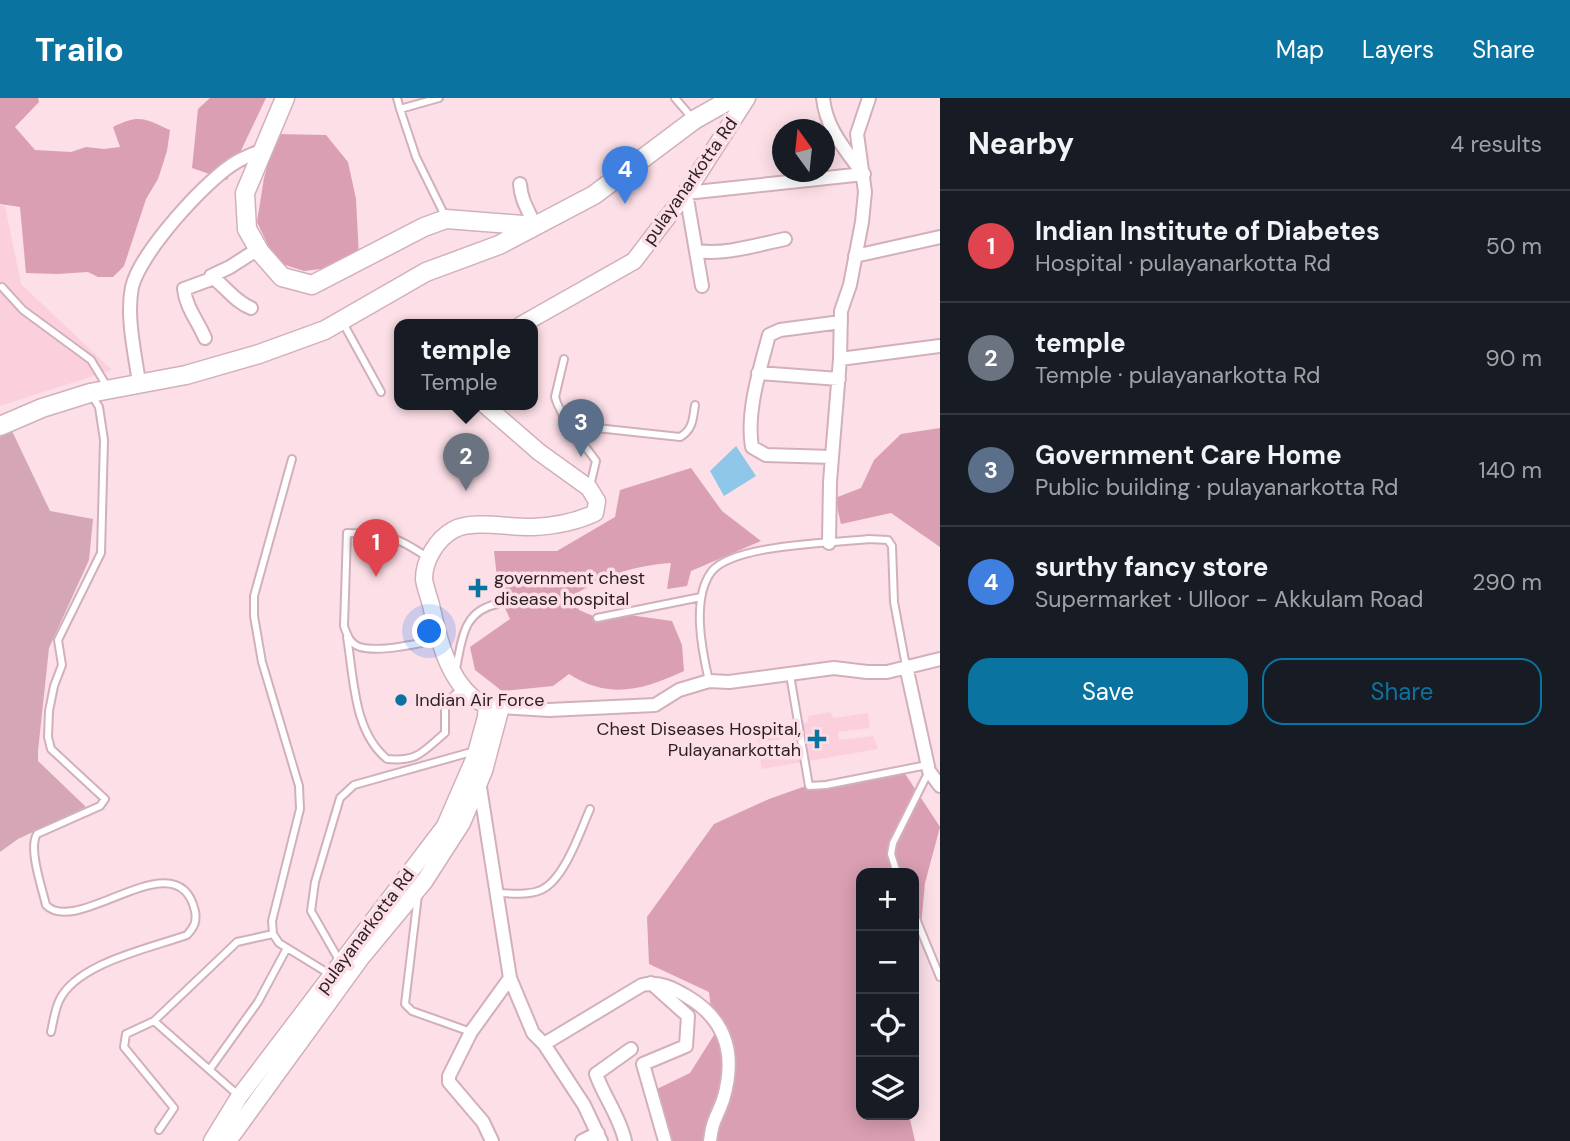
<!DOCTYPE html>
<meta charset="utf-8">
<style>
body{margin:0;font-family:"DM Sans",sans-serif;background:#242831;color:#f1f3f6}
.controls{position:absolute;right:21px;bottom:21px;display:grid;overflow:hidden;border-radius:14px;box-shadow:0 4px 18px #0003}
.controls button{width:63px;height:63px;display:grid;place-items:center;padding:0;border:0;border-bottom:2px solid #363941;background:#171b24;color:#f1f3f6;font:35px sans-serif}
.compass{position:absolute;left:772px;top:21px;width:63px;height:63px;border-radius:50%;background:#171b24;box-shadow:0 4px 18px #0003;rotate:345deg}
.you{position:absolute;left:430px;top:534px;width:24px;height:24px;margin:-18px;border:5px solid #fff;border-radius:50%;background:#1a73e8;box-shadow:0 0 0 10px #1a73e833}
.badge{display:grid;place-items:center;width:46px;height:46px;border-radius:50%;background:#0b739f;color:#fff;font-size:23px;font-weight:700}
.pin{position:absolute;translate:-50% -58px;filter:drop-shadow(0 2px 4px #0008)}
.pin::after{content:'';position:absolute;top:37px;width:24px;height:21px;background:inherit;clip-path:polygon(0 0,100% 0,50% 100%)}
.popup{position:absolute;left:394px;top:221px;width:144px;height:91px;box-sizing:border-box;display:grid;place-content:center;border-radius:14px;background:#171b24;filter:drop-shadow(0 2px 5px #0005);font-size:23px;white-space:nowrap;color:#9ea1a6}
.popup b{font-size:26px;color:#f1f3f6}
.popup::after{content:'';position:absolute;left:50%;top:100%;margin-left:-14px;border:14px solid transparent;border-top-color:#171b24}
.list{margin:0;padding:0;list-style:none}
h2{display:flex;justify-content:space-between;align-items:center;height:91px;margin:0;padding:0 28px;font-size:30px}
h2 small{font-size:23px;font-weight:400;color:#9ea1a6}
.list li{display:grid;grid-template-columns:46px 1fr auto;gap:21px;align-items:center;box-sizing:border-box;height:112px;padding:0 28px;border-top:2px solid #363941}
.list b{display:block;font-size:26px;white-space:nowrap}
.list p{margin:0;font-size:23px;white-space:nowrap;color:#9ea1a6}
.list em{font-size:23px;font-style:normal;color:#9ea1a6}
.actions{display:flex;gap:14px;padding:21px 28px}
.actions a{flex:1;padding:16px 0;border:2px solid #0b739f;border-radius:21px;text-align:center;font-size:24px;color:#0b739f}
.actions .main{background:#0b739f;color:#fff}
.icon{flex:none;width:38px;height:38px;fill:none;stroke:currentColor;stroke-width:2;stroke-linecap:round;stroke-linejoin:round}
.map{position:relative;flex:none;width:940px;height:1043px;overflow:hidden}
header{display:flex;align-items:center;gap:42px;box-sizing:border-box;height:98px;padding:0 35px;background:#0b739f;color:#fff}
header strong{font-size:33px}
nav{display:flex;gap:38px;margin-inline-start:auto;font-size:24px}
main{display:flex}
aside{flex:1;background:#171b24}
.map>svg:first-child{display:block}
</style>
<header>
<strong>Trailo</strong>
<nav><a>Map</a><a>Layers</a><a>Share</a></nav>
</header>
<main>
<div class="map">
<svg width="940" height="1043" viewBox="0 0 940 1043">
<rect width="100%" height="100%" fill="#fcdfe7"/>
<path fill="#fccfdd" d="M0,107L5,108L21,186L112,272L0,308Z
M830,614L834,620L868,615L870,630L838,634L839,642L873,638L878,651L762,671L759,654L795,647L793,639L758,645L756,633L808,624V618Z"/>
<path fill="#d5a6b5" d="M12,333L50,413L93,421L89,462L49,550L38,653V663L86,709L18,741L0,754V339Z"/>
<path fill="#da9fb2" d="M0,0H38L39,4L15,29L35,52L71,54L86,49L104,51L120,49L113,29C139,16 144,20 170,32L167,53L158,81L146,101L124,168L113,179H98L88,174L57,176L26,175L20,109L0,106Z
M210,0H266L227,82L192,70L198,11Z
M276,36L326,37L348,64L356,101L359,160L337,169L304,173L276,164L257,124L264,80Z
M940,330V449L891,415L841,426L835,400L861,390L874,362L901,336Z
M691,370L722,413L761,443L691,473L687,488L667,491L671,465C633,468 610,476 577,495L579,512L605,523L629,517L672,523L682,547L684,573C642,592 610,602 569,576L553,588L502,593L475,572L470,549L510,521L499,497L494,453H557L615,419L620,392Z
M900,668L940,729L925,785L921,829L914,832V775H861V1017H909L915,1043H669L657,991L690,975L714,937L709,894L649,866L647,819L714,726L769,701L820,683L857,678Z"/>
<path fill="#8ec7e8" d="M736,348L756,378L724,398L710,373Z"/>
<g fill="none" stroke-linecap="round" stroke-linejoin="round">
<g stroke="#d2b0bb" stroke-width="10">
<path id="service" d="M397,0L400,11
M439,0L400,11L416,59L446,120
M675,0L693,21
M2,189L23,212L91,262L108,290
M342,223L381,294
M564,261L555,299L557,305L564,320L596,363L590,388
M569,327L680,339C693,332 693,320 695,307
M292,361L254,498V518L262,564L299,688L300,711L272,823L273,836L279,845L331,877
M427,459C394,437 387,436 347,435L344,528C347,537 350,546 360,549C380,555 418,545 439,542
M597,520L701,499
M347,539C354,580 353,633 387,661C418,664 422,654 445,635V606L463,589
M456,571C462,541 463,513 497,506
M790,577L809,688L826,687L927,667
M709,583C702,553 691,500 712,473C735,446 833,445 869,441L888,442L892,448L894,504L906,568
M897,775L891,756L893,745L929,673
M496,795C511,795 527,798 541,792C564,782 580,734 590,711
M418,797L405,906L412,913L471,934
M914,816L940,879
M339,862L311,813L315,784L340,700L354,687L475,653
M154,923L237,844L273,836
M51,934C53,924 55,912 59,903C76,865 151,850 187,837C194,829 197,824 195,813C178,739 78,840 46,807C42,790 28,750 37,736L100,708L105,701L51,651L48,639L49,613L54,588L62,567L58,542L101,455L104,342L99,309L91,296
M210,971L258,904L287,850
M159,1032L174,1010L124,949L126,936L154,923L238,997"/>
</g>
<g stroke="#d2b0bb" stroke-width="16">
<path id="minor" d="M823,0C826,30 844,50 861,73
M520,86C521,103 529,113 535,128
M697,153C726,157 756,147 785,141
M855,158L940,139
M702,188L686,95L864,76
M251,210C235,204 225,188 211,178L230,169L258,151
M841,224L780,232L769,237C760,271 746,314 752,349L766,357L832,359L840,261L841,213L850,187L862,124L865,94L857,36L869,0
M205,240C198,223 186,210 184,191L214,180
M840,261L940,248
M758,275L839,281
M139,285C135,255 126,219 132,189C140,155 207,80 238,63C245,59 254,56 262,52
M829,445L830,384L832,359
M906,568L929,673L940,688
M501,609L549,612L655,607L679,592L709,583L729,584L834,570L867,574H887L940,561
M479,683L510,880L533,935L544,946L584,1007L601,1043
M651,885L688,918L686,948L643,966L665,1043
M544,946L642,887C660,883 673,890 688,899C728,923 736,959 723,1002C717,1019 712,1023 710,1043
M492,1043L483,1024L449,984V978L471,934L510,880
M582,1043L598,1035
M625,1043C620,1019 604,999 596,976L631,951"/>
</g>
<g stroke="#d2b0bb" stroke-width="19">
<path id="tertiary" d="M521,227L634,163L686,95L747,0
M212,1043L239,999L445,728L475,659L486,619L487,607
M228,1043L361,860L424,784L462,725L484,673L501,609C490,608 480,606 472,599C446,576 438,538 431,507C429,499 425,489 424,481C424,462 437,441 453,432C472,421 511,430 533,429C554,428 576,424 595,415L597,403L589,390L539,354L485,307"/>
</g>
<g stroke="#d2b0bb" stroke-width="21">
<path id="secondary" d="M285,0L245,95L247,131L260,154L282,179L312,187L424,129L446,121L535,128
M0,328L42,310L90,295L186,277L259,256L325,232L426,174L499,147L594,97L694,22L733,0"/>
</g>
<use href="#service" stroke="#fff" stroke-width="6"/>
<use href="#minor" stroke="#fff" stroke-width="12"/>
<use href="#tertiary" stroke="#fff" stroke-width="16"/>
<use href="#secondary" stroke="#fff" stroke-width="18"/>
</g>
<g fill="#0b739f" stroke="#fcdfe7" stroke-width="2.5">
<path d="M474.5 479.5h7v7h7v7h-7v7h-7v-7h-7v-7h7z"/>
<circle cx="401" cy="602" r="7"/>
<path d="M813.5 630.5h7v7h7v7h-7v7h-7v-7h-7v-7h7z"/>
</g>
<g text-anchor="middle" stroke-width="7" stroke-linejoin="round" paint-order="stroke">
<g font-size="18" fill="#2c1f23" stroke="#fcdfe7">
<text transform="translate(690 83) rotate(-55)" y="6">pulayanarkotta Rd</text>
<text transform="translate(365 833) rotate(-53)" y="6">pulayanarkotta Rd</text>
</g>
<g font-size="18" fill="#2c1f23" stroke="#fcdfe7" text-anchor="start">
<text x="494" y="486">government chest<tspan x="494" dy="21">disease hospital</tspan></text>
<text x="415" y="608">Indian Air Force</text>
<text x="801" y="637" text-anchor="end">Chest Diseases Hospital,<tspan x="801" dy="21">Pulayanarkottah</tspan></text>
</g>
</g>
</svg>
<div class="controls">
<button>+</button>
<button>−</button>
<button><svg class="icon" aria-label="locate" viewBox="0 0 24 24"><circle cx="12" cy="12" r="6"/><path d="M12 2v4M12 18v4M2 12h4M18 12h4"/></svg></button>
<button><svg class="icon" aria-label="layers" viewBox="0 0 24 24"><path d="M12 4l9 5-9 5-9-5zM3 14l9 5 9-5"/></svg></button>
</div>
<svg class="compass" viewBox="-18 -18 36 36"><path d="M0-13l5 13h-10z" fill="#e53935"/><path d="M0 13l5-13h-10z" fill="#9ea1a6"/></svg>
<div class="you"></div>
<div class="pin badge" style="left:376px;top:479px;background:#e0444e">1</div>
<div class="pin badge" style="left:466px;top:393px;background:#6b7280">2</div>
<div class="popup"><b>temple</b>Temple</div>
<div class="pin badge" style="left:581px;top:359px;background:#5c6f8a">3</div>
<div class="pin badge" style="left:625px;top:106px;background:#3f7fe0">4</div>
</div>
<aside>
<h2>Nearby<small>4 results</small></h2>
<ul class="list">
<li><span class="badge" style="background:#e0444e">1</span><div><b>Indian Institute of Diabetes</b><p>Hospital · pulayanarkotta Rd</p></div><em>50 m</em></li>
<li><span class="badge" style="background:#6b7280">2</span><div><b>temple</b><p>Temple · pulayanarkotta Rd</p></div><em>90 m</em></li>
<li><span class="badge" style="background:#5c6f8a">3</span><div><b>Government Care Home</b><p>Public building · pulayanarkotta Rd</p></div><em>140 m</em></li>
<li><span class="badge" style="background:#3f7fe0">4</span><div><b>surthy fancy store</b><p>Supermarket · Ulloor - Akkulam Road</p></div><em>290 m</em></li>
</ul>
<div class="actions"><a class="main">Save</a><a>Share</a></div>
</aside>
</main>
